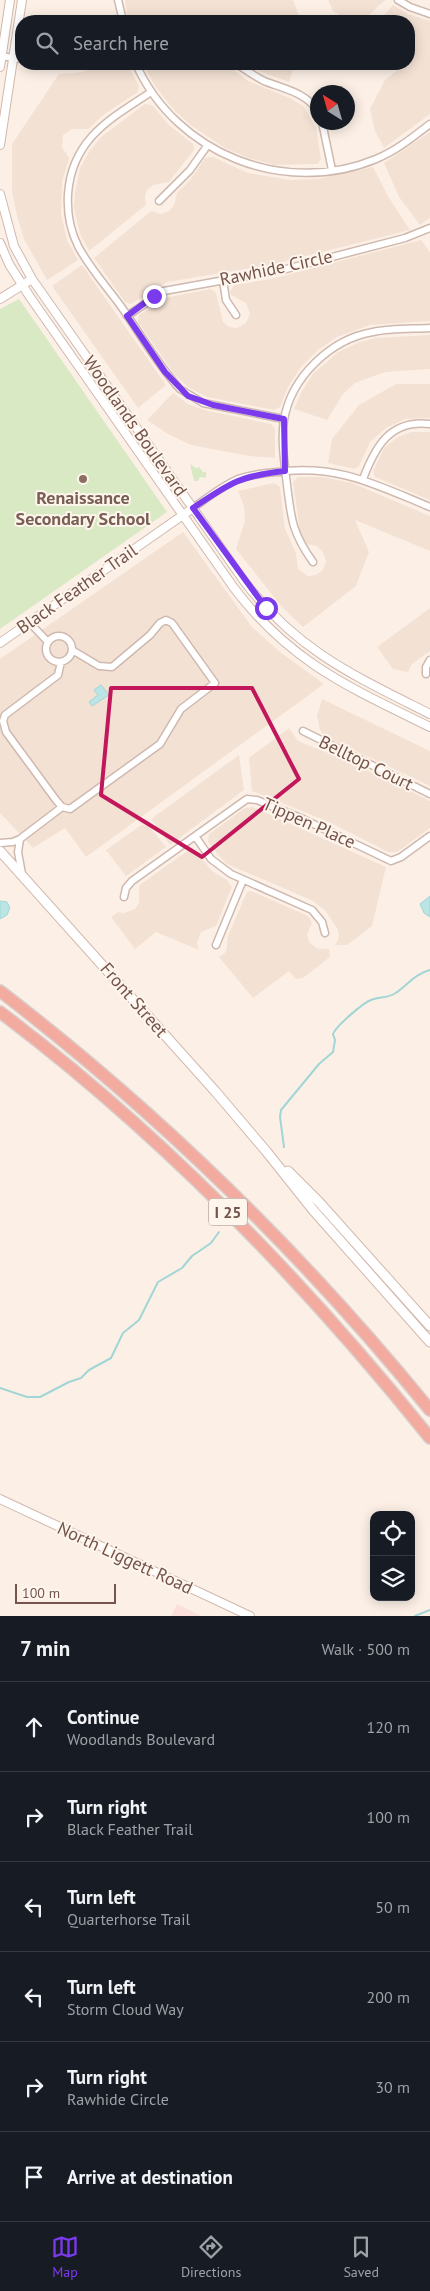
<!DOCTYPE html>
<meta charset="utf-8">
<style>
body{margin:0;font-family:"PT Sans",sans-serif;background:#242831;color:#f1f3f6}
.controls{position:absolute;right:15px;bottom:15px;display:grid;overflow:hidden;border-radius:10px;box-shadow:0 2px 12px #0003}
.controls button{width:45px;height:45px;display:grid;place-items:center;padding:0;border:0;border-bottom:1px solid #363941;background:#171b24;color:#f1f3f6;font:25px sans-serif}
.compass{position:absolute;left:310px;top:85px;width:45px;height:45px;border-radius:50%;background:#171b24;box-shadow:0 2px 12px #0003;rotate:323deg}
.scale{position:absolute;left:15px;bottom:12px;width:101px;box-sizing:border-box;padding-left:5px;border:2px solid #74544b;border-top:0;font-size:14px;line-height:18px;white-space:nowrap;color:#74544b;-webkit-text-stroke:4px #fef5ec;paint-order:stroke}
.stop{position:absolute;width:15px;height:15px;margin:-11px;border:4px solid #7c3aed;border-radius:50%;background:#fff}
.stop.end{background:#7c3aed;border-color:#fff;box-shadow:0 1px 5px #0008}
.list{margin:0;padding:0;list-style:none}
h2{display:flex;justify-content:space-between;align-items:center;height:65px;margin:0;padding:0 20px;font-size:21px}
h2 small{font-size:16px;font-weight:400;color:#9ea1a6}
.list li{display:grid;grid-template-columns:32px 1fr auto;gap:15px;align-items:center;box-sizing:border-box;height:90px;padding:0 20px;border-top:1px solid #363941}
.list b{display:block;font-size:19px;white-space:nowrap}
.list p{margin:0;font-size:16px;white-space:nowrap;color:#9ea1a6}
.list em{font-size:16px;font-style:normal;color:#9ea1a6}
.icon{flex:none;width:28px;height:28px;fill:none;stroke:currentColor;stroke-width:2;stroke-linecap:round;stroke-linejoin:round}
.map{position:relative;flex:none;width:430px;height:1616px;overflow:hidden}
.search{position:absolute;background:#171b24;box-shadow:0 2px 12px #0003;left:15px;right:15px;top:15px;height:55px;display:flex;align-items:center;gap:12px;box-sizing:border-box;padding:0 18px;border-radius:20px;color:#9ea1a6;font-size:19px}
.sheet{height:605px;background:#171b24}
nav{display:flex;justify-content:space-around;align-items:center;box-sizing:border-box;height:70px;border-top:1px solid #363941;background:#171b24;font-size:14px;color:#9ea1a6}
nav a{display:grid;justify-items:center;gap:2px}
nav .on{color:#7c3aed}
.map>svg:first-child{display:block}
</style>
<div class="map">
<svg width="430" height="1616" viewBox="0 0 430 1616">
<rect width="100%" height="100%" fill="#fcf0e6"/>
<path fill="#f3e1d4" d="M125,0H293L301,21H262L253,18L243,21H128Z
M328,0H385L362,21H350L333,11Z
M393,5L408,14L430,21V114L384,148L375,131L370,109L385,80L399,69L397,64H409V21H379Z
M107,64H127L139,86L138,92L106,113L88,129H72L63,135L62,147L69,158L62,182L61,214L67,240L78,260L47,280L24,239L17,216L12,191V144L59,74L82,72Z
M143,64H226L248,81L290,98L304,107L316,128L321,159L318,164L275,165L248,158L225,148L192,126L174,110L155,86Z
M251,64H295L289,82L259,71Z
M145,104L152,105L169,125L193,144L194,150L169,182L153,185L147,190L145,196L146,205L89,251L80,234L74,208L75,193L80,168L89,152L101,137Z
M430,132V218L420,225L399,197L384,163Z
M213,157L248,173L291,180L317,179L373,167L389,198L410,230L270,265L167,282L131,304L125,302L94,258L151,211L161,214L169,211L174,205L177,193L191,179L205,158Z
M421,240L430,252V321L370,325L337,337L318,350L301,367L288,387L280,407L274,410L207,397L188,387L174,374L138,322L139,315L164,298L211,289L216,293L223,322L229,327L237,328L246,323L250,314L246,303L231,295L230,291L234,285L271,279Z
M82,265L166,385L138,408L52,286Z
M430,335V369L385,372L355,383L343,394L327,420L294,409L302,391L313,374L338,352L360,342L376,338Z
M396,384H430V418L405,419L386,428L370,442L359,466L354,469L328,463L332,439L359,405Z
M173,393L188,404L204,410L271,424L275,429V458L249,456L191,445L168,434L147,420Z
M411,432H430V500L375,477L373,471L384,448L398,437Z
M298,477H322L352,483L430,516V551L355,520L369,552L356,586L303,627L281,606L236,549L245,521L244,506L238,491L274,483L280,487L285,529L296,553L298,569L308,576L316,575L322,571L326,562L323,552L317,546L306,544L300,531L293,482Z
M183,532L252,627L280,652L324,684L86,857L65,828L33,848L0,813V659Z
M430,608V651L412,664L408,672L393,669L377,647Z
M322,699L430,751V786L324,736L320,730L317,716Z
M289,728L298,741L355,764L430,801V828L397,852H388L329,822L252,791L249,758Z
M239,755L244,790L170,845L151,819Z
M253,807L386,867L372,926L347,945H335L339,938L338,930L325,910L311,900L227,864L220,857L208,842L209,834L245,808Z
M141,825L149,826L166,847L126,876L106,850Z
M190,849L196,851L212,871L227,880L232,887L218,921L216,926L201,932L197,943L199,950L156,932L135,949L111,917L118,912L124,913L135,909L139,903V887L141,884Z
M251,891L308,916L312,923L307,935L310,943L318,949H329L330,957L303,978L296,979L289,971L253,998L219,957L226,952L228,936L247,892Z"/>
<path fill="#fbdfda" d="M177,1604L202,1616H171Z"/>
<path fill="#d8e9c4" d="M19,299L167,512L0,629V309Z
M190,464L196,468L199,467L203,472H206V478L200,477L198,481H194Z"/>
<path fill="#bbe4e5" stroke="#a1d5d6" d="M101,685L109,695L92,706L89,702L98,695L94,690Z
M430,896V917L424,913L420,904Z
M0,901L7,902L10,908L7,915L0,919Z"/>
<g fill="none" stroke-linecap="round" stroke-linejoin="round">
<path stroke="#a1d5d6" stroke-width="2" d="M284,1147L280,1117L281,1110L319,1064L333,1052L335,1040L333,1034C336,1026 363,1003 371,1000C378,997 387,998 394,994C407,986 414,974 430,970
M0,1388L27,1397H40L69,1382L81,1378L89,1370L111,1358L123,1333L139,1320L158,1282L182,1268L192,1256L211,1243L219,1232
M415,1616L430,1610"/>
<g stroke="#cfb9af" stroke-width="9">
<path id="minor" d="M118,0L123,21
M398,0L410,7L430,14
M0,56L21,59
M52,64H67
M136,64C176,154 285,197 376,159C396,151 413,137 430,124
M237,64C246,70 254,76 264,81C284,89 305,92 318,111
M151,92C110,119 72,139 68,194C67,211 70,230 78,246C89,267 106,286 120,305C140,333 157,364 180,389L203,403L284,419
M322,122L332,170
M159,201L190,170L207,146
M223,280L226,300L236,315
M127,316L164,291L286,269L405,238L430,228
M363,479C375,447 390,419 430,424
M193,508C207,498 222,486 238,479C250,475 263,473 276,472C338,464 374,484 430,507
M313,562C290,530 291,515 286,477C284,459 281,439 284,420C291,377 331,339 373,332C391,328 411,329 430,328
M30,623L48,642
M46 649a13 13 0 1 1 26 0a13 13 0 1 1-26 0Z
M61,662L58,675L5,715L3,721L6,732L56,800L62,807L70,809L160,744L181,709L215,683L172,623L166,620L160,623L150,635L112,667L99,666L72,650
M426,674V667L430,660
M303,731L430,794
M195,836L211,859L231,874L312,910L322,922L325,933
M20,839L18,852L22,874
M0,843L13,842L20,839L62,807
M124,897L126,888L132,881L247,799L257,800L303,819L391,861L401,857L430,836
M216,945L243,880"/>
</g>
<g stroke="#cfb9af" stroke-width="10">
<path id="tertiary" d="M0,67L10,0
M0,145L22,0
M0,194L14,246L32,279L244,581C297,651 355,676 430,714
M0,243L9,264L30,297L234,588C291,663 349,687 430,727
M0,299L32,279
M0,643L193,508
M0,1499L250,1616"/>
</g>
<g stroke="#d2b8ad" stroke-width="11">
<path id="secondary" d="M0,851L215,1091L266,1151L313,1210L430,1342
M288,1171L319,1202L430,1326"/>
</g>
<g stroke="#d8cfcd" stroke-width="14">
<path id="motorway" d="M0,991C160,1114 303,1254 430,1410
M0,1012C162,1134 303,1280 430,1438"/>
</g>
<use href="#minor" stroke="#fff" stroke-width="6"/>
<use href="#tertiary" stroke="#fff" stroke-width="8"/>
<use href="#secondary" stroke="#fff" stroke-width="9"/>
<use href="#motorway" stroke="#f3aa9f" stroke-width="11"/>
</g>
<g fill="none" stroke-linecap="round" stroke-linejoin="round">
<path stroke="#7c3aed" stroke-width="6" d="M154,296L127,316L165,372L188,396L213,405L284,419L285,471C239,476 230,483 193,508L266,608"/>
</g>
<path fill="none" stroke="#c2185b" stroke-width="4" stroke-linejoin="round" d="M111,688H252L299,779L202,857L101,795Z"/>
<circle fill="#8d6e63" stroke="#fef5ec" stroke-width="2" cx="83" cy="479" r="5"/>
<g text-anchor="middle" stroke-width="4" stroke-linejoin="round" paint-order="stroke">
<rect fill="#fef5ec" stroke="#9d847b" stroke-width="1" x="209" y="1198.5" width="38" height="27" rx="4"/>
<g font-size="16" font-weight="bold" fill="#74544b">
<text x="228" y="1218">I 25</text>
</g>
<g font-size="18" fill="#74544b" stroke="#fef5ec">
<text transform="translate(276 268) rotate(-12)" y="6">Rawhide Circle</text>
<text transform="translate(135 426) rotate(55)" y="6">Woodlands Boulevard</text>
<text transform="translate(77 589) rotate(-35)" y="6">Black Feather Trail</text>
<text transform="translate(366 763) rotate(26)" y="6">Belltop Court</text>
<text transform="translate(309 823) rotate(24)" y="6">Tippen Place</text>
<text transform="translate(134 1000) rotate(49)" y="6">Front Street</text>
<text transform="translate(125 1558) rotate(25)" y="6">North Liggett Road</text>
</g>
<g font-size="18" font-weight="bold" fill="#785e54" stroke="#fef5ec">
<text x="83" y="504">Renaissance<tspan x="83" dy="21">Secondary School</tspan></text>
</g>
</g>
</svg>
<div class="controls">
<button><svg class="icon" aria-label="locate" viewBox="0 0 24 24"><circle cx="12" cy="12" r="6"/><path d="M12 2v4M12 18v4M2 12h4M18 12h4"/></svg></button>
<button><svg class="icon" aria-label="layers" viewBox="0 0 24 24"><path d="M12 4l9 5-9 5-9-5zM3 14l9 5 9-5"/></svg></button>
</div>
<svg class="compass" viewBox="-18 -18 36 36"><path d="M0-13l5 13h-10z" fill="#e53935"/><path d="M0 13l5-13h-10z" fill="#9ea1a6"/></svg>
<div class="scale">100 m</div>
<div class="stop" style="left:266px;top:608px"></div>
<div class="stop end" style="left:154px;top:296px"></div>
<div class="search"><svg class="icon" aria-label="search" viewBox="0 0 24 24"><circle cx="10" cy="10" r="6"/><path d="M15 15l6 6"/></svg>Search here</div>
</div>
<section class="sheet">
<h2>7 min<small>Walk · 500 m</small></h2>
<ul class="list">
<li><svg class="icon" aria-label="ahead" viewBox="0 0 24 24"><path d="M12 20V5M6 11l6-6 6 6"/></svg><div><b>Continue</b><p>Woodlands Boulevard</p></div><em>120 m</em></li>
<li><svg class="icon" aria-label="right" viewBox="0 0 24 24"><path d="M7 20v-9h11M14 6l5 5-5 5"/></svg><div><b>Turn right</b><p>Black Feather Trail</p></div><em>100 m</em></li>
<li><svg class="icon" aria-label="left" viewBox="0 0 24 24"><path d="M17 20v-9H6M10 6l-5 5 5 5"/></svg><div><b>Turn left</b><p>Quarterhorse Trail</p></div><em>50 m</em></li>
<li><svg class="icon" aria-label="left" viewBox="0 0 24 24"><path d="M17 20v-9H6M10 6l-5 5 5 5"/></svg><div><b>Turn left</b><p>Storm Cloud Way</p></div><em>200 m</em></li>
<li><svg class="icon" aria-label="right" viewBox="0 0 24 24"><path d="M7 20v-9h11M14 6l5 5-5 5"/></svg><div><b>Turn right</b><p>Rawhide Circle</p></div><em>30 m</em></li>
<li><svg class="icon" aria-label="arrive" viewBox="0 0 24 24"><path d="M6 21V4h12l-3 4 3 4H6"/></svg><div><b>Arrive at destination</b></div></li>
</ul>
</section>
<nav>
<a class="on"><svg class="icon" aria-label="map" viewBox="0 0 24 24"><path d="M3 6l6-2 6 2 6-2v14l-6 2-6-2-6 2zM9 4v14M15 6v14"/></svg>Map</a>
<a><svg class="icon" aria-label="directions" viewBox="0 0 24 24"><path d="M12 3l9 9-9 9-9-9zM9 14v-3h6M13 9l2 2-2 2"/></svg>Directions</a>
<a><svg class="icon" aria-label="saved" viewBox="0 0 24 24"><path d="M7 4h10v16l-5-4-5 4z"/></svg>Saved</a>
</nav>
